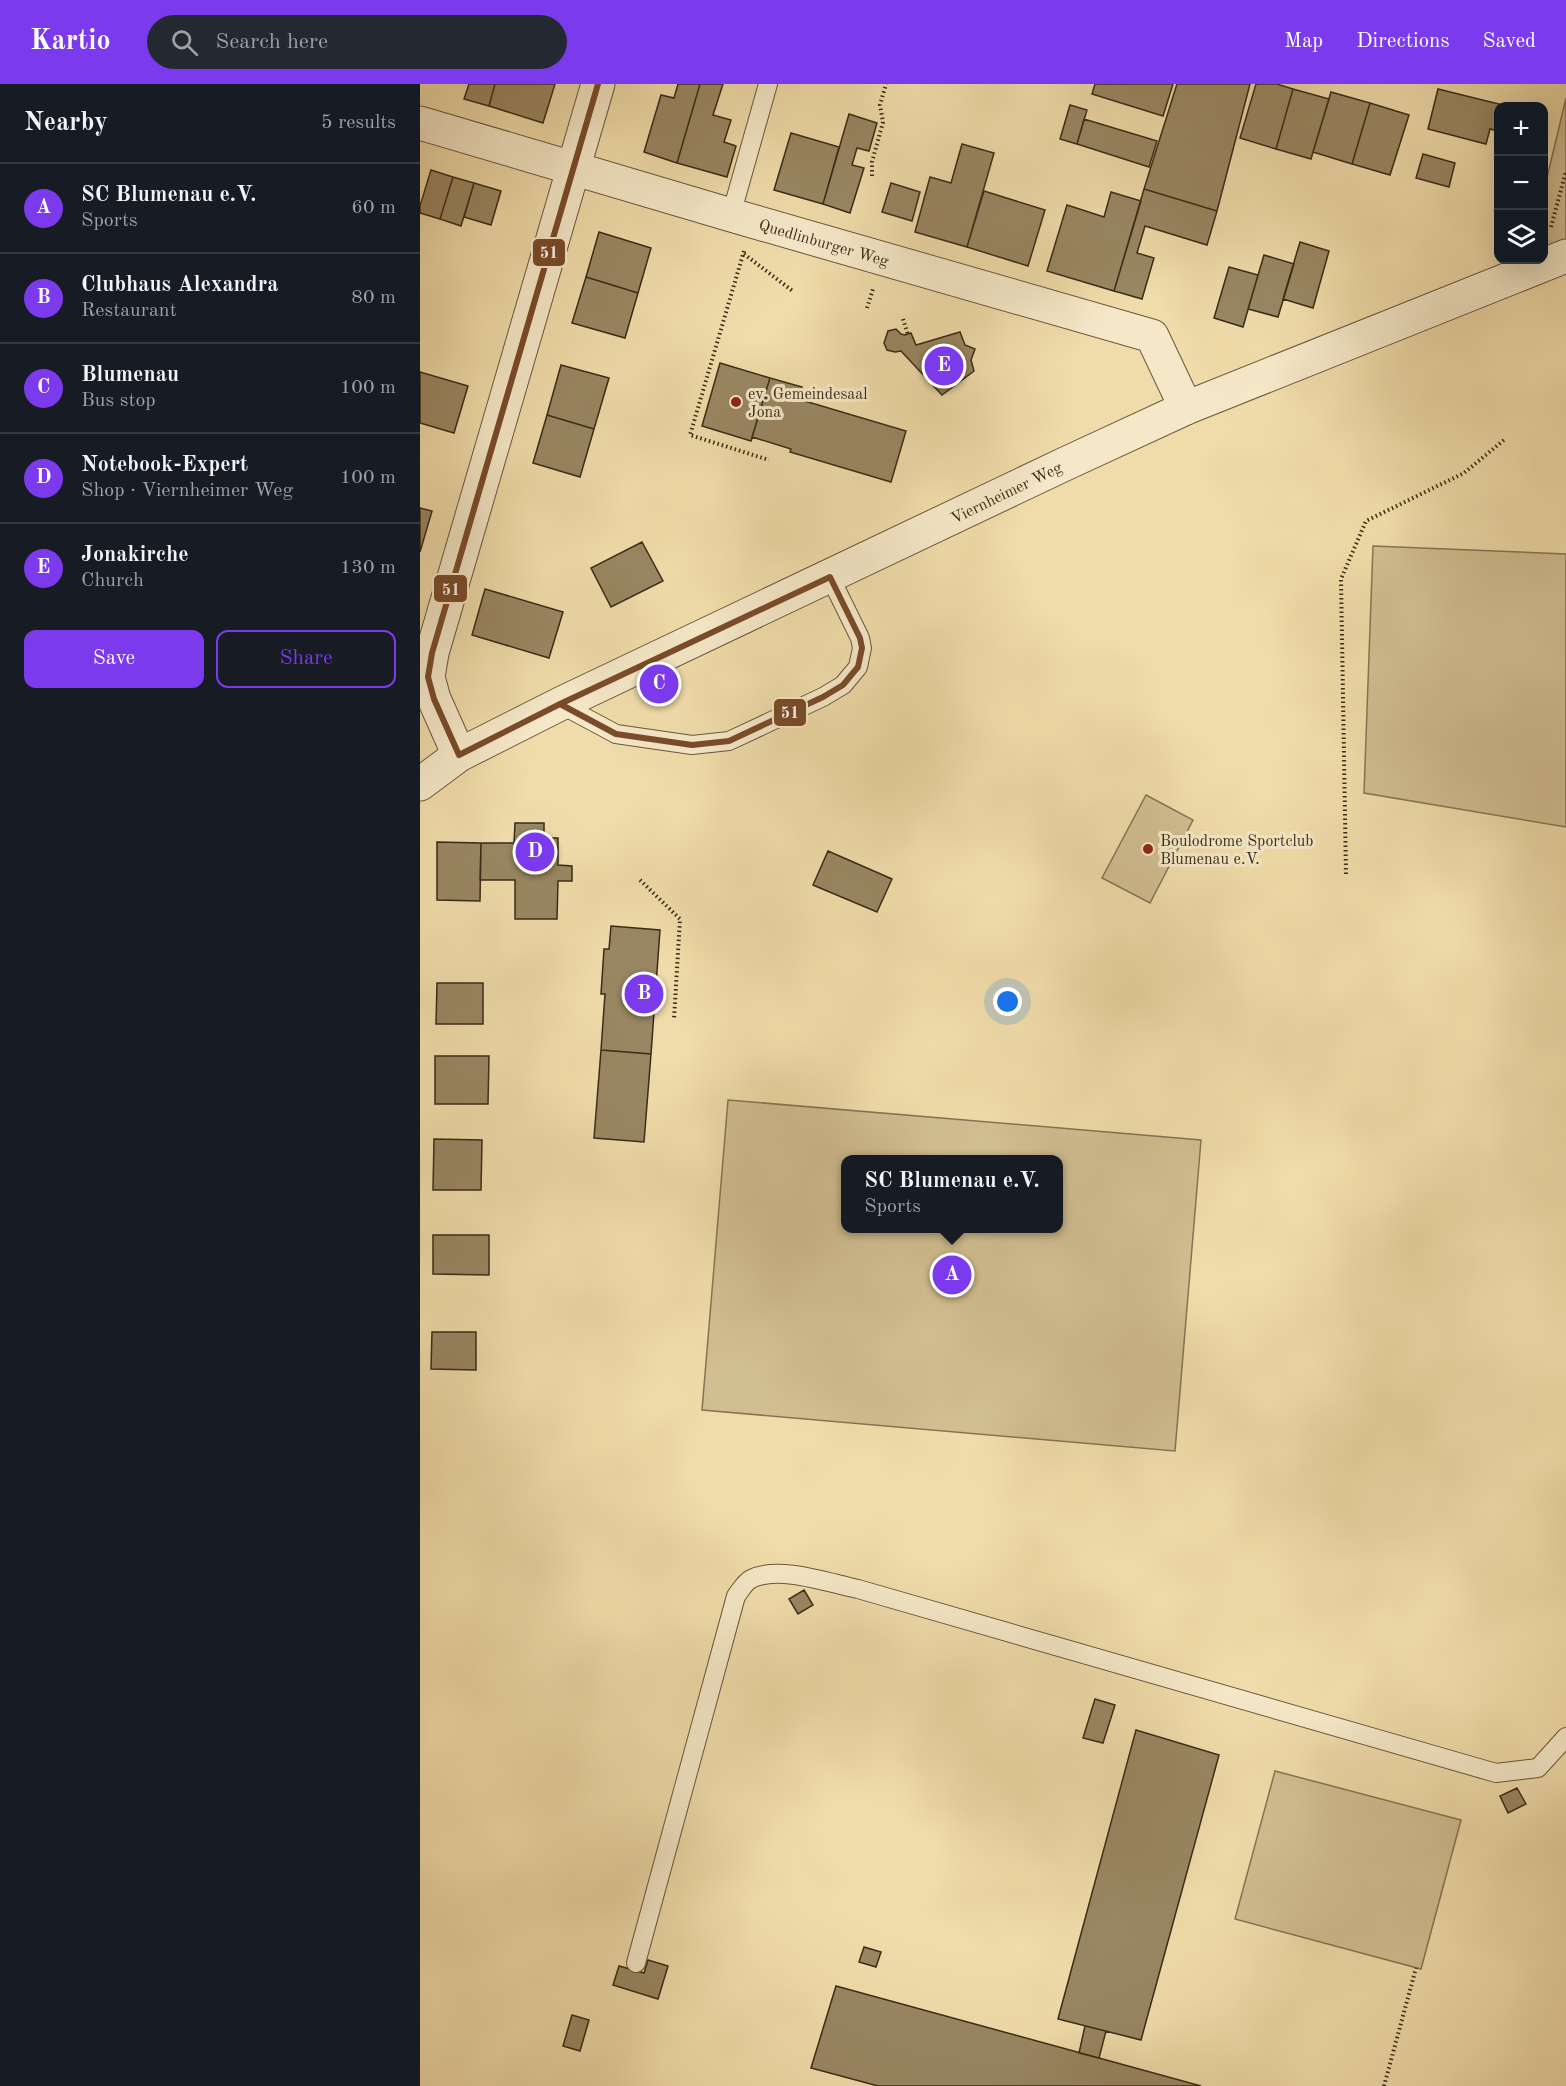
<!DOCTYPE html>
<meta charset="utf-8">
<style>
body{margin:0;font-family:"Old Standard TT",serif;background:#242831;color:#f1f3f6}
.controls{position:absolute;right:18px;top:18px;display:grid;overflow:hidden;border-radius:12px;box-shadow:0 6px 24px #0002}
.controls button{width:54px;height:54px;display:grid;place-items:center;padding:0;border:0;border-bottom:2px solid #363941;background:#171b24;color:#f1f3f6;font:30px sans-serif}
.you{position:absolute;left:588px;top:918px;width:21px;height:21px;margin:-15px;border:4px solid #fff;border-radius:50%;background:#1a73e8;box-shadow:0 0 0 9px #1a73e833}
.badge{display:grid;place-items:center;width:39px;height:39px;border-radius:50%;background:#7c3aed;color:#fff;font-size:20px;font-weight:700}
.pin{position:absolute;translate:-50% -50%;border:3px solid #fff;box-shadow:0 2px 6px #0006}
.popup{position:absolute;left:421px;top:1071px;width:222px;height:78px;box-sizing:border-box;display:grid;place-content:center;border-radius:12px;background:#171b24;filter:drop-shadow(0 2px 4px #0005);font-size:20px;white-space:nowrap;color:#9ea1a6}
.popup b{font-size:22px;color:#f1f3f6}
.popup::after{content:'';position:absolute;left:50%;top:100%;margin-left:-12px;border:12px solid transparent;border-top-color:#171b24}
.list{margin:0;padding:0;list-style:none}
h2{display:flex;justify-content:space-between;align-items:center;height:78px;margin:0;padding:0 24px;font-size:26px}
h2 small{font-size:20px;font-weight:400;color:#9ea1a6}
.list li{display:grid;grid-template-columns:39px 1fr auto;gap:18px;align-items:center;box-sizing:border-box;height:90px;padding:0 24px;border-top:2px solid #363941}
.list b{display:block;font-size:22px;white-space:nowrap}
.list p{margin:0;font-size:20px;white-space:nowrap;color:#9ea1a6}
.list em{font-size:20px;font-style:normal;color:#9ea1a6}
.actions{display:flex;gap:12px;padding:18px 24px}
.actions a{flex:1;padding:14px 0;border:2px solid #7c3aed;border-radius:12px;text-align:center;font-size:21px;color:#7c3aed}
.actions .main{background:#7c3aed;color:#fff}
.icon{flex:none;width:33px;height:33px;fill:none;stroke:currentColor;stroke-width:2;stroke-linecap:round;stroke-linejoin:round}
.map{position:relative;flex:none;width:1146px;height:2002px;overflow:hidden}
header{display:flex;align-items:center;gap:36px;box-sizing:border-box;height:84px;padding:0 30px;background:#7c3aed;color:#fff}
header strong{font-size:28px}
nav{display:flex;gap:33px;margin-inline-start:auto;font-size:21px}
.search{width:420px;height:54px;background:#242831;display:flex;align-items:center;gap:15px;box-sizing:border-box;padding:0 21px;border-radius:33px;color:#9ea1a6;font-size:22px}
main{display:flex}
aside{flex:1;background:#171b24}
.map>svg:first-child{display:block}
</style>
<header>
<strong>Kartio</strong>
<div class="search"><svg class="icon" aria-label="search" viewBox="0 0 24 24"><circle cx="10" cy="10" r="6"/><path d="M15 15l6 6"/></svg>Search here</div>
<nav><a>Map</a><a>Directions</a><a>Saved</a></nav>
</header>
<main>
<aside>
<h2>Nearby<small>5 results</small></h2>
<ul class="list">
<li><span class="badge">A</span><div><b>SC Blumenau e.V.</b><p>Sports</p></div><em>60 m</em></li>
<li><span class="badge">B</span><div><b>Clubhaus Alexandra</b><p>Restaurant</p></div><em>80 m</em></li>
<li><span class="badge">C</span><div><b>Blumenau</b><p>Bus stop</p></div><em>100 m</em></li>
<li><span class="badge">D</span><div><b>Notebook-Expert</b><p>Shop · Viernheimer Weg</p></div><em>100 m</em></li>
<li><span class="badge">E</span><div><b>Jonakirche</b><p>Church</p></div><em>130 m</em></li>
</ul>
<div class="actions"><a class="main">Save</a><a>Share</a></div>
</aside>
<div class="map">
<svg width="1146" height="2002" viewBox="0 0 1146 2002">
<rect width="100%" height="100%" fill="#f0dcaa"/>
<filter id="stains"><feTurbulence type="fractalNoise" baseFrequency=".00333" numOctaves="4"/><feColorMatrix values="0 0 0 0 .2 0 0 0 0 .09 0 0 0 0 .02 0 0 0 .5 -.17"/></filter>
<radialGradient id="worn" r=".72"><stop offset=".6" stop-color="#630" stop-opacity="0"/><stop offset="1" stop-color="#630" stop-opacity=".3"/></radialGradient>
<path fill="#d1be91" stroke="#867454" stroke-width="1.5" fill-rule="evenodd" d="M1146,14V159L1124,164V106Z
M953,462L1146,470V743L944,709Z
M726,711L773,736L730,819L682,794Z
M308,1016L781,1056L755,1367L282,1326ZM426,1076H638V1144H426Z
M855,1687L1041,1736L1001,1885L815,1835Z"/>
<path fill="#998763" stroke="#3a2b16" stroke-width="1.5" d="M49,0H75L69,22L44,15Z
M75,0H135L123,39L69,22Z
M258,0H280L257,79L224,68L241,11L254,14Z
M280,0H303L293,31L311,36L304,58L316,62L307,93L257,79Z
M675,0H753L743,32L672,10Z
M757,0H830L797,127L724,105Z
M836,0H857L873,5L856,65L820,54Z
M873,5L909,15L891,75L856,65Z
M1018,5L1087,22H1078V47L1070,45L1066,60L1008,45Z
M911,8L950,19L932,80L893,68Z
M950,19L989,31L970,91L932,80Z
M650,21L667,26L657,60L640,55Z
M429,30L457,39L449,67L437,64L432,81L444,84L430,129L403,120Z
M664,35L737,57L729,83L657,60Z
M371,49L419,63L403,120L354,106Z
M542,60L574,69L547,163L495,148L510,93L531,99Z
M1003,70L1035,79L1029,103L996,94Z
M11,86L33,93L20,135L0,129V122Z
M33,93L54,99L41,142L20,135Z
M54,99L81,107L71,141L44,133Z
M471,99L500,108L492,137L462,128Z
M724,105L797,127L787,161L725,142L717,169L734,174L722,215L694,207Z
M564,107L625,126L608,182L547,163Z
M691,108L721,117L694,207L627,187L647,121L684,133Z
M179,148L231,164L218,209L166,193Z
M880,158L909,167L893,224L863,215Z
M844,171L874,180L858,233L828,225Z
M809,183L838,191L823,243L794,234Z
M166,193L218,209L205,254L152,239Z
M476,245L481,250L485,251L491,249L496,261L540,248L545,261L555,265L551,276L554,287L522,311L481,267L475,268L467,266L464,259L468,247Z
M300,279L350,294L331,357L282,342Z
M141,281L189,294L174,345L127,331Z
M0,288L48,302L34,349L0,339Z
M350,294L382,303L378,315L486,347L471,398L370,368L371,365L332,353Z
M127,331L174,345L160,393L113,379Z
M0,424L12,427L0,468Z
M222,458L243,497L191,523L171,484Z
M65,505L143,528L129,574L52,551Z
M95,739H124V754H138V781L152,782V797H138L137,835H95V796H60L61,759H94Z
M17,758L61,759L60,817L17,816Z
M408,767L472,795L457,828L393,801Z
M191,842L240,846L231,970L181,966L185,910H181L184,865H189Z
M17,899H63V940H16Z
M181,966L231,970L224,1058L174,1054Z
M15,972H69L68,1020H15Z
M14,1055L62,1056L61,1106H13Z
M13,1151H69V1191L13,1190Z
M12,1248H56V1286L11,1285Z
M384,1506L393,1521L378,1530L369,1515Z
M675,1615L695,1621L683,1659L663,1654Z
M716,1646L799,1671L721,1956L638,1935Z
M1097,1704L1106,1720L1088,1729L1080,1712Z
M444,1863L461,1868L456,1883L439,1878Z
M228,1876L248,1882L238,1915L193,1901L199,1882L224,1889Z
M416,1902L679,1974L781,2002H458L391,1984Z
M152,1931L169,1936L160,1967L143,1962Z
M665,1942L686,1947L679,1974L659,1969Z"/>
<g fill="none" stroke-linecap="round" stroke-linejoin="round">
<g stroke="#68573b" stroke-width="20">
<path id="service" d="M311,131L348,0
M140,620L196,650L272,661L309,657L403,613L423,601L438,583L442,564L440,554L410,493
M216,1879L316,1512C320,1507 325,1498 331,1495C359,1481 409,1499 438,1505L1076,1689L1118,1684L1146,1653"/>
</g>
<g stroke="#68573b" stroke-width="35">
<path id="minor" d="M0,39L311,131L732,252L766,324"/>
</g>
<g stroke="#68573b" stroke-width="35">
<path id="tertiary" d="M39,671L14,615L8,593L12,569L178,0
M0,700L39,671L140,620L647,379L766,324L1146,172"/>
</g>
<path stroke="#3a2b16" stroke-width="4" stroke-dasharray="1.5 3" stroke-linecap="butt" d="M452,92V78L463,38L460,21L466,0
M1131,143L1146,87
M324,167L270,351L349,376
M324,170L374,208
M447,224L453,205
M483,235L488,251
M926,790L921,495L946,437L1044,389L1084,356
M220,796L260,835L254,935
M964,2002L996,1884"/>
<use href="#service" stroke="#f5e8c8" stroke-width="18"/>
<use href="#minor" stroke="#f5e8c8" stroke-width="33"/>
<use href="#tertiary" stroke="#f5e8c8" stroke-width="33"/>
<g stroke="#f5e8c8" stroke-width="10">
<path id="bus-1" d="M410,493L440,554L442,564L438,583L423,601L403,613L309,657L272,661L196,650L140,620Z
M39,671L140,620
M39,671L14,615L8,593L12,569L178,0"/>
</g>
<use href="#bus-1" stroke="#7a4b2a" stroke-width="6"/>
</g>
<g fill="#8f2418" stroke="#f5e8c8" stroke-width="2">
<circle cx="316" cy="318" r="6"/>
<circle cx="728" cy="765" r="6"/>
</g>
<g text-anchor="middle" stroke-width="6" stroke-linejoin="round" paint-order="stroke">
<g font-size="16" fill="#3a2b16" stroke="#f5e8c8">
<text transform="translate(404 158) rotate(16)" y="6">Quedlinburger Weg</text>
<text transform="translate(586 408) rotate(-26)" y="6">Viernheimer Weg</text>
</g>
<g font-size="16" fill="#3a2b16" stroke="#f5e8c8" text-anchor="start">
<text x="328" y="315">ev. Gemeindesaal<tspan x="328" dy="18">Jona</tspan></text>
<text x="740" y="762">Boulodrome Sportclub<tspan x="740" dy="18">Blumenau e.V.</tspan></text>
</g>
</g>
<g stroke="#f5e8c8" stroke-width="2">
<rect x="112" y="154" width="34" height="29" rx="6" fill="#7a4b2a"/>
<rect x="13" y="490" width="35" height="29" rx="6" fill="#7a4b2a"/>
<rect x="353" y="614" width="34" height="29" rx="6" fill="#7a4b2a"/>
</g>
<g font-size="16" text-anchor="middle" font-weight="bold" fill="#fff">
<text x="129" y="174">51</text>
<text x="31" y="511">51</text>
<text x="370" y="634">51</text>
</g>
<rect width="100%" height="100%" filter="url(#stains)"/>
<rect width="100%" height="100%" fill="url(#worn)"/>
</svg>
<div class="controls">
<button>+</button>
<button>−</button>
<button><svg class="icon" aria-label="layers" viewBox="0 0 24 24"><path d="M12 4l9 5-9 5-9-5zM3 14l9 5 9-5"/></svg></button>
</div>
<div class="you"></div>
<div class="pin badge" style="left:532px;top:1191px">A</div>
<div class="popup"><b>SC Blumenau e.V.</b>Sports</div>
<div class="pin badge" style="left:224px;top:910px">B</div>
<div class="pin badge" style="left:239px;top:600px">C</div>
<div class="pin badge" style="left:115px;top:768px">D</div>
<div class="pin badge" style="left:524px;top:282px">E</div>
</div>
</main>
